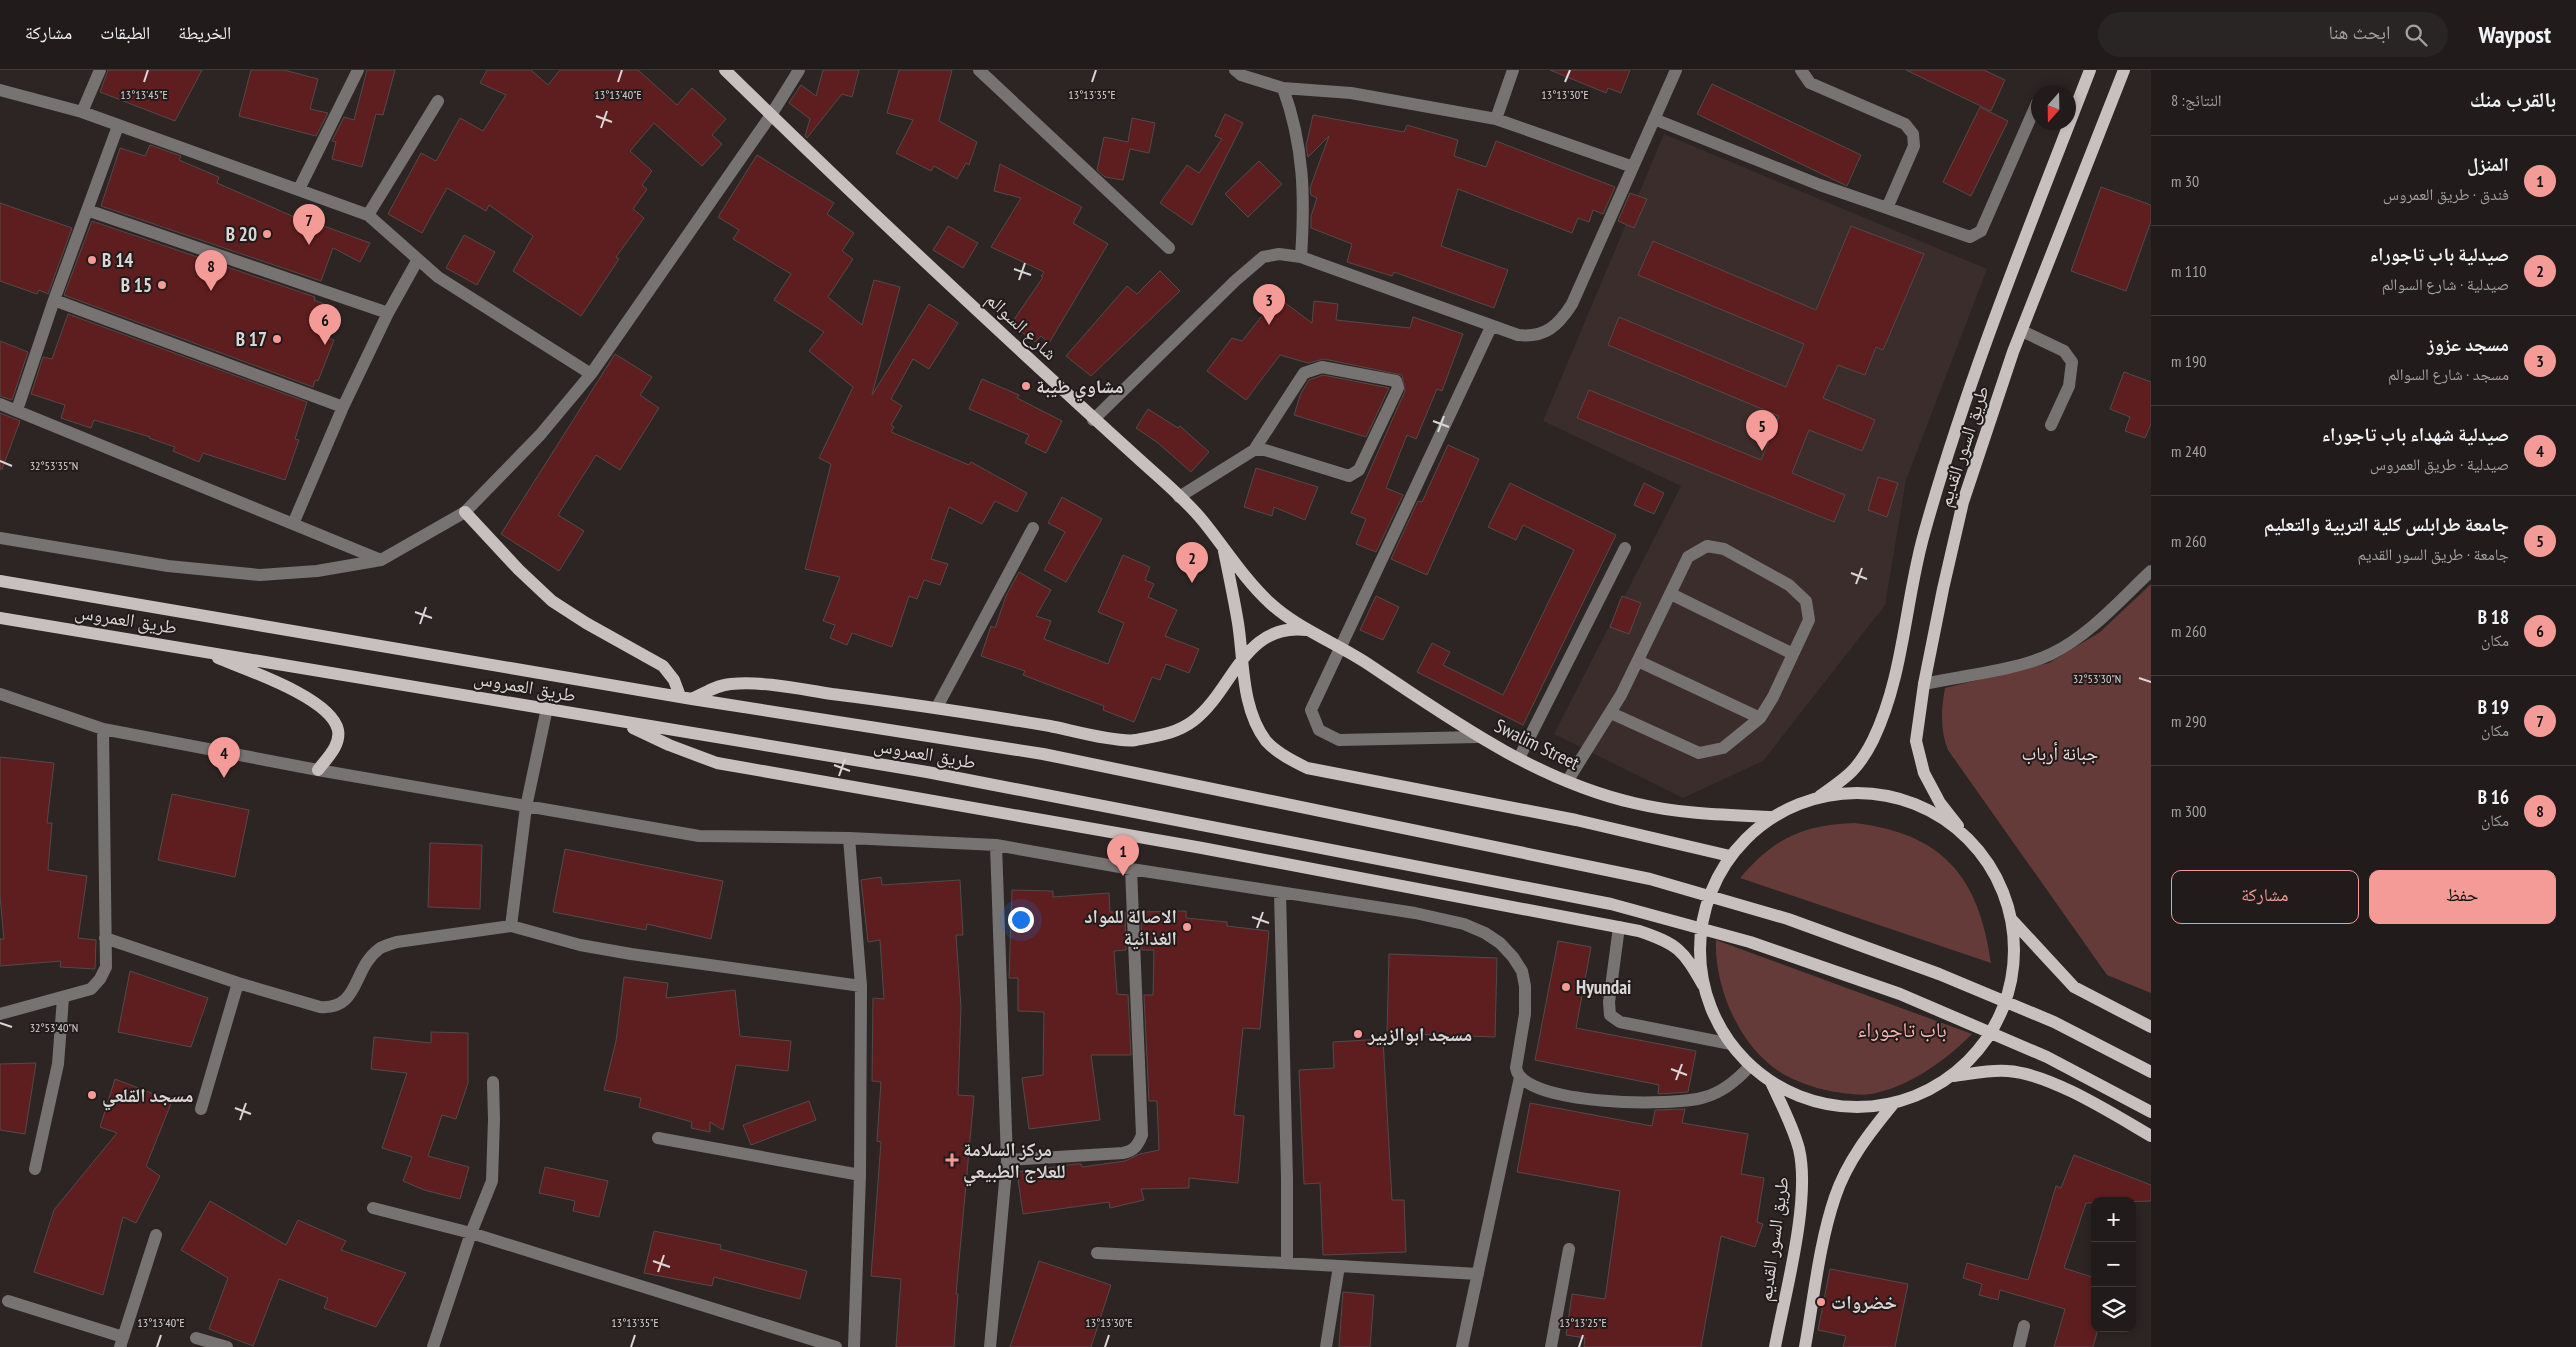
<!DOCTYPE html>
<html lang="ar">
<meta charset="utf-8">
<style>
body{margin:0;font-family:"PT Sans Narrow","Noto Naskh Arabic",sans-serif;background:#292524;color:#f1f3f6;direction:rtl}
.controls{position:absolute;right:15px;bottom:15px;display:grid;overflow:hidden;border-radius:10px;box-shadow:0 2px 8px #0003}
.controls button{width:45px;height:45px;display:grid;place-items:center;padding:0;border:0;border-bottom:1px solid #3e3a3a;background:#211c1b;color:#f1f3f6;font:25px sans-serif}
.compass{position:absolute;left:2031px;top:15px;width:45px;height:45px;border-radius:50%;background:#211c1b;box-shadow:0 2px 8px #0003;rotate:200deg}
.you{position:absolute;left:1020px;top:849px;width:18px;height:18px;margin:-12px;border:4px solid #fff;border-radius:50%;background:#1a73e8;box-shadow:0 0 0 8px #1a73e833}
.badge{display:grid;place-items:center;width:32px;height:32px;border-radius:50%;background:#f59b97;color:#111;font-size:16px;font-weight:700}
.pin{position:absolute;translate:-50% -41px;filter:drop-shadow(0 1px 2px #0008)}
.pin::after{content:'';position:absolute;top:26px;width:18px;height:15px;background:inherit;clip-path:polygon(0 0,100% 0,50% 100%)}
.list{margin:0;padding:0;list-style:none}
h2{display:flex;justify-content:space-between;align-items:center;height:65px;margin:0;padding:0 20px;font-size:21px}
h2 small{font-size:16px;font-weight:400;color:#a2a1a3}
.list li{display:grid;grid-template-columns:32px 1fr auto;gap:15px;align-items:center;box-sizing:border-box;height:90px;padding:0 20px;border-top:1px solid #3e3a3a}
.list b{display:block;font-size:19px;white-space:nowrap}
.list p{margin:0;font-size:16px;white-space:nowrap;color:#a2a1a3}
.list em{font-size:16px;font-style:normal;color:#a2a1a3}
.actions{display:flex;gap:10px;padding:15px 20px}
.actions a{flex:1;padding:11px 0;border:1px solid #f59b97;border-radius:10px;text-align:center;font-size:18px;color:#f59b97}
.actions .main{background:#f59b97;color:#111}
.icon{flex:none;width:28px;height:28px;fill:none;stroke:currentColor;stroke-width:2;stroke-linecap:round;stroke-linejoin:round}
.map{position:relative;flex:none;width:2151px;height:1277px;overflow:hidden;direction:ltr}
header{display:flex;align-items:center;gap:30px;box-sizing:border-box;height:70px;padding:0 25px;background:#211c1b;border-bottom:1px solid #3e3a3a}
header strong{font-size:24px}
nav{display:flex;gap:28px;margin-inline-start:auto;font-size:18px}
.search{width:350px;height:45px;background:#292524;display:flex;align-items:center;gap:12px;box-sizing:border-box;padding:0 18px;border-radius:28px;color:#a2a1a3;font-size:19px}
main{display:flex}
aside{flex:1;background:#211c1b}
.map>svg:first-child{display:block}
</style>
<header>
<strong>Waypost</strong>
<div class="search"><svg class="icon" aria-label="search" viewBox="0 0 24 24"><circle cx="10" cy="10" r="6"/><path d="M15 15l6 6"/></svg>ابحث هنا</div>
<nav><a>الخريطة</a><a>الطبقات</a><a>مشاركة</a></nav>
</header>
<main>
<aside>
<h2>بالقرب منك<small>النتائج: 8</small></h2>
<ul class="list">
<li><span class="badge">1</span><div><b>المنزل</b><p>فندق · طريق العمروس</p></div><em>30 m</em></li>
<li><span class="badge">2</span><div><b>صيدلية باب تاجوراء</b><p>صيدلية · شارع السوالم</p></div><em>110 m</em></li>
<li><span class="badge">3</span><div><b>مسجد عزوز</b><p>مسجد · شارع السوالم</p></div><em>190 m</em></li>
<li><span class="badge">4</span><div><b>صيدلية شهداء باب تاجوراء</b><p>صيدلية · طريق العمروس</p></div><em>240 m</em></li>
<li><span class="badge">5</span><div><b>جامعة طرابلس كلية التربية والتعليم</b><p>جامعة · طريق السور القديم</p></div><em>260 m</em></li>
<li><span class="badge">6</span><div><b>B 18</b><p>مكان</p></div><em>260 m</em></li>
<li><span class="badge">7</span><div><b>B 19</b><p>مكان</p></div><em>290 m</em></li>
<li><span class="badge">8</span><div><b>B 16</b><p>مكان</p></div><em>300 m</em></li>
</ul>
<div class="actions"><a class="main">حفظ</a><a>مشاركة</a></div>
</aside>
<div class="map">
<svg width="2151" height="1277" viewBox="0 0 2151 1277">
<rect width="100%" height="100%" fill="#2c2524"/>
<path fill="#3b2d2c" d="M1664,64L1987,199L1906,410L1885,535L1763,691L1683,728L1554,664L1681,416L1543,351Z"/>
<path fill="#653b39" d="M2151,514V923L2107,905L1948,680C1940,660 1941,640 1945,618L2049,593L2100,562Z
M1854,753C1942,763 1979,806 1991,893L1740,808C1773,769 1802,755 1854,753Z
M1716,870L1972,964C1945,991 1909,1017 1871,1024C1858,1026 1843,1023 1830,1021C1808,1016 1785,1008 1768,993C1735,965 1714,912 1716,870Z"/>
<path fill="#5e1e1f" stroke="#524a49" d="M108,0H202L175,51L100,22Z
M251,0H284L318,9L310,39L328,43L316,66L239,46Z
M367,0H395L383,45L376,44L362,97L332,89L336,72L332,71L344,47L354,50Z
M487,0H531L548,15L560,0H638L677,35L692,18L726,49L712,65L722,74L702,96L654,53L630,81L652,101L642,115L647,119L633,139L644,148L616,187L619,189L581,246L513,201L533,166L489,135L486,141L447,118L422,163L388,144L421,83L436,91L460,48L483,61L506,25L480,13Z
M823,0H859L852,27L842,24L807,68L805,66L810,49L789,33L801,15L816,26Z
M899,0H952L939,51L977,72L969,95L966,93L957,109L934,96L931,101L896,83L913,50L887,43Z
M1550,0H1630L1621,23L1608,18L1606,23Z
M1906,0H1984L2005,10L1991,41Z
M1712,14L1861,85L1847,116L1697,44Z
M1980,37L2008,51L1971,126L1943,112Z
M1225,44L1243,53L1192,155L1160,133L1187,95L1199,103L1222,69L1215,66Z
M1313,45L1404,62L1407,55L1458,70L1454,86L1486,97L1496,71L1615,117L1603,144L1593,140L1589,152L1578,148L1572,163L1458,119L1441,176L1508,200L1494,238L1394,202L1392,206L1347,192L1352,174L1311,158V146L1317,128L1311,125L1310,118L1329,66L1308,87L1306,76Z
M1132,48L1155,53L1149,83L1130,79L1123,110L1105,107L1097,100L1104,67L1128,72Z
M150,75L181,86L179,90L219,107L217,113L256,130L294,147V145L370,173L360,192L333,178L321,211L101,136L120,78L145,86Z
M757,85L834,133L827,144L854,163L842,181L853,189L828,227L862,255L874,210L900,217L872,325L929,234L958,253L929,299L913,289L891,329L902,336L891,355L894,357L891,362L969,395L971,392L1027,423L1017,442L995,431L982,454L949,437L931,489L948,494L940,515L924,510L917,529L909,526L892,577L852,563L847,575L830,568L835,555L823,551L840,507L805,499L831,394L819,388L853,317L809,281L824,262L774,230L791,204L733,169L739,160L718,147Z
M1259,91L1282,114L1248,147L1225,124Z
M1000,94L1082,137L1073,153L1108,174L1049,273L1041,266L1035,272L1011,254L1043,207L1041,206L1044,202L991,177L1021,128L994,121Z
M2101,117L2151,135V151L2126,221L2071,201Z
M1630,123L1647,129L1634,158L1618,151Z
M0,133L72,158L48,224L39,220L37,224L0,211Z
M92,151L315,227L314,230L329,236L318,264L334,270L318,311L315,310L313,317L64,225Z
M948,156L978,173L963,198L933,180Z
M1851,156L1924,184L1883,280L1876,277L1865,305L1838,295L1823,328L1875,350L1862,381L1809,360L1792,403L1845,425L1834,452L1577,348L1589,320L1761,390L1779,346L1608,275L1619,247L1786,317L1804,274L1638,205L1653,171L1816,240Z
M464,165L495,182L477,215L446,198Z
M1160,201L1180,221L1091,306L1066,286L1127,216L1137,224Z
M1277,227L1312,253L1314,231L1338,234L1336,250L1410,258L1413,247L1463,264L1442,321L1437,319L1416,369L1407,365L1386,418L1403,425L1376,482L1356,474L1366,449L1351,443L1405,321L1402,305L1324,289L1308,293L1280,285L1246,330L1207,301L1232,268L1242,271Z
M68,244L307,332L295,369L299,370L285,410L203,383L199,392L173,381L175,377L149,368L150,367L94,350L91,358L61,348L65,335L31,324L43,287L52,289Z
M0,271L28,282L12,330L0,326Z
M615,284L652,307L640,325L659,338L620,400L596,385L558,445L584,461L559,501L501,464Z
M2124,302L2151,312V354L2145,368L2125,361L2130,347L2110,339Z
M1323,305L1389,318L1366,367L1294,345L1301,323L1309,310Z
M982,309L1019,325L1017,328L1062,351L1046,383L1025,373L1029,365L969,339Z
M1148,339L1178,358L1180,356L1209,382L1191,402L1158,373L1136,358Z
M0,343L20,351L2,399H0Z
M1448,375L1479,389L1427,505L1391,489L1418,431L1422,432Z
M1256,398L1318,417L1305,450L1274,437L1272,446L1244,437Z
M1878,407L1898,413L1887,447L1868,440Z
M1510,413L1616,465L1523,655L1417,602L1432,573L1450,582L1443,595L1503,625L1574,480L1523,455L1516,470L1488,457Z
M1644,413L1664,423L1654,444L1634,435Z
M1062,427L1102,449L1066,512L1044,500L1065,462L1048,453Z
M1123,485L1150,497L1145,510L1154,514L1148,527L1177,540L1165,566L1199,579L1189,603L1166,594L1160,610L1152,607L1134,652L1103,640L1104,636L1023,605L1025,601L981,586L991,556L995,558L1006,526L1019,502L1051,520L1036,546L1051,551L1044,569L1108,594L1124,553L1098,542Z
M1376,526L1399,537L1383,570L1360,560Z
M1622,526L1641,533L1629,564L1610,557Z
M0,687L54,693L47,753H52L48,800L87,806L78,868L96,870L95,899L60,897L61,891L0,896V869H4L0,826Z
M172,724L249,740L235,807L158,790Z
M430,773L482,775L480,839L428,837Z
M565,779L723,811L711,869L647,854L646,860L553,842Z
M881,807L882,815L960,810L963,865H956L961,937L958,1025L974,1026L956,1224H958L954,1277H896L901,1209L871,1206L881,1072L877,1071L881,1012L872,1011L873,928L884,929L880,870L868,872L861,810Z
M1012,820L1053,821V827L1109,823L1110,842H1125L1126,880L1114,881L1117,924L1128,925L1131,985H1091L1100,1050L1029,1059L1022,1008L1043,1005L1044,942L1018,941V908H1009Z
M1186,841V848L1227,852V856L1269,861L1260,959L1243,958L1234,1045L1244,1046L1238,1113L1189,1108V1118L1141,1119L1144,1130L1110,1138L1109,1132L1023,1144L1017,1102L1075,1094H1081L1082,1097L1125,1091L1140,1084L1159,1080L1157,1031H1149L1144,925H1153L1154,880H1142L1141,842Z
M1558,871L1591,877L1576,958L1696,981L1688,1022L1658,1024L1659,1015L1535,990Z
M1389,884L1497,888L1495,967L1387,963Z
M130,901L208,928L191,977L118,962Z
M624,907L668,913L666,928L735,920L740,966L791,971L788,1001L736,995L723,1060L710,1052V1062L691,1058L692,1052L639,1037L641,1028L604,1020L616,971Z
M431,962L468,963V1013L456,1049L442,1045L428,1086L469,1097L460,1129L424,1120L403,1111L412,1087L382,1078L407,1003L371,999L374,967L431,973Z
M1383,969L1392,1130H1404L1406,1182L1323,1185L1320,1113L1304,1114L1299,1000L1334,998L1333,972Z
M36,993L25,1064L0,1060V994Z
M115,1009L172,1031L146,1096L160,1106L136,1153L123,1147L103,1225L34,1202L54,1140L117,1063L100,1057Z
M809,1031L816,1050L751,1075L743,1055Z
M1530,1033L1652,1056L1655,1040L1685,1039L1682,1053L1748,1064L1741,1104L1764,1108L1757,1152L1763,1154L1755,1177L1721,1166L1701,1277H1584L1585,1268L1566,1265L1572,1224L1605,1229L1620,1121L1517,1102Z
M2074,1085L2151,1115V1131L2086,1133L2064,1198L2095,1208V1258L2098,1259L2093,1277H2054L2065,1239L2000,1220L1998,1230L1979,1225L1982,1214L1963,1208L1967,1193L2028,1210L2056,1116L2061,1118Z
M545,1097L608,1111L599,1147L573,1141L575,1131L539,1123Z
M210,1131L286,1175L298,1150L346,1171L341,1180L406,1203L376,1257L324,1238L328,1228L279,1209L253,1276L209,1259L228,1208L181,1180Z
M654,1161L721,1175L720,1179L807,1201L800,1229L714,1207L712,1216L644,1203Z
M1039,1191L1111,1215L1091,1277H1010Z
M1830,1199L1908,1214L1895,1277H1843L1846,1266L1818,1260Z
M1343,1222L1374,1225L1370,1277H1339Z"/>
<g fill="none" stroke-linecap="round" stroke-linejoin="round">
<path stroke="#777372" stroke-width="12" d="M979,0L1169,178
M1235,0L1241,5L1283,18
M0,20L82,42L368,145L438,207L591,304
M82,42L100,0
M1496,49L1513,0
M1654,49L1820,115L1887,138L1914,76L1913,64L1905,54L1810,13L1801,0
M299,119L358,0
M1887,138L1970,167L1981,161L2037,33
M87,140L388,243
M368,145L438,31
M1301,187C1305,127 1304,76 1283,18L1351,23L1496,49L1633,97
M54,230L343,337
M2022,261L2064,281L2072,292L2069,316L2051,355
M0,334L381,490
M17,340L54,230L118,56
M1093,350L1235,211L1263,187L1279,184L1301,187L1518,265C1545,268 1558,256 1572,234L1676,0
M1179,427L1254,380H1265L1349,406L1359,400L1398,318L1396,311L1322,297L1304,303L1254,380
M293,454L343,337L388,243L417,191
M0,468L168,496L260,505L317,501L381,490L465,442L540,365L591,304L771,45L799,0
M1671,524L1793,584
M1638,591L1760,648
M1924,614C1961,606 2018,600 2051,584C2090,565 2120,530 2151,501
M0,624L103,659L318,700L699,766L849,768L996,775L1131,799L1415,843L1464,854L1485,863L1500,873L1513,887L1522,901L1525,916V944L1516,998C1522,1036 1675,1037 1705,1027C1723,1022 1737,1010 1749,997
M937,637L1033,458
M1478,667L1339,670L1319,660L1311,640L1491,257
M1519,688L1625,478
M1568,710L1621,625L1688,487L1707,476L1724,479L1789,515L1806,531L1809,550L1773,627L1760,648L1723,678L1699,683L1611,643
M849,768L861,916L860,1105L854,1277
M1280,822L1287,1109V1193
M511,856L526,737L547,638
M1619,857L1609,932L1610,945L1620,952L1731,974
M105,868L238,913L201,1039
M238,913L320,937C360,940 352,899 379,879C383,876 391,874 397,872L511,856L580,875L631,884L861,916
M0,944L91,919L100,909L106,897L103,659
M658,1068L860,1105
M1007,1090L1123,1083C1134,1081 1138,1075 1142,1065L1131,799
M35,1099L58,994L63,928
M373,1138L471,1163L836,1277
M1097,1183L1339,1196
M8,1231L123,1267
M196,1268L227,1277
M120,1277L156,1165
M433,1277L471,1163L492,1111L494,1049L493,1012
M990,1277L1007,1090L996,775
M1326,1277L1339,1196L1478,1204
M1462,1277L1520,1007
M1551,1277L1569,1179
M2019,1277L2024,1256"/>
<path stroke="#c8c0bf" stroke-width="12" d="M725,0C861,133 1000,263 1141,391C1162,410 1185,429 1203,451C1225,478 1244,509 1270,533C1297,558 1334,572 1365,592C1449,648 1534,710 1634,733C1679,744 1726,745 1772,747
M465,442L519,500L552,531L586,553L663,596L674,610L680,626
M1224,481C1229,505 1234,529 1238,553C1244,591 1241,638 1266,671C1277,683 1293,691 1307,698L1576,750L1730,786
M0,511L692,629L1043,684L1650,809L1788,849L1939,904L2054,952L2151,1002
M0,548L927,702L1611,834L1750,872L1900,924L2047,987L2151,1042
M218,588C247,600 331,628 338,660C341,676 326,689 318,700
M692,629C704,623 717,615 731,614C764,611 799,619 832,624C905,633 977,644 1050,656C1071,660 1117,673 1136,670C1155,666 1176,664 1193,651C1234,620 1243,552 1307,560
M633,658L669,675L717,693L1202,778L1639,861C1678,874 1683,880 1703,915
M1700 880a157 157 0 1 1 314 0a157 157 0 1 1-314 0Z
M1820,726C1847,707 1858,700 1873,670C1904,606 1905,531 1924,464C1968,306 2031,153 2090,0
M1958,756L1940,733L1924,703L1916,671L1924,614L1943,519L1963,432L2013,282L2124,0
M2012,850L2074,917L2151,957
M1954,1006C1971,1004 1991,999 2008,1001C2051,1004 2113,1044 2151,1066
M1771,1012C1781,1034 1793,1056 1799,1079C1811,1130 1785,1224 1775,1277
M1805,1277C1814,1227 1819,1174 1835,1127C1847,1091 1871,1061 1894,1033"/>
</g>
<path fill="none" stroke="#dbd6d6" stroke-width="2" d="M144,12L148,0M618,12L622,0M1092,12L1096,0M1565,12L1570,0M596,46L612,52M601,58L607,41M1014,199L1031,205M1019,210L1025,193M1433,351L1449,357M1438,362L1444,346M0,391L12,396M1851,503L1867,509M1856,514L1862,498M415,542L432,548M420,554L426,537M2139,608L2151,612M834,695L850,701M839,706L845,689M1252,847L1269,853M1257,858L1263,842M0,953L12,957M1671,999L1687,1005M1676,1010L1682,994M235,1038L251,1044M240,1050L246,1033M653,1191L670,1197M658,1202L664,1185M157,1277L161,1265M631,1277L635,1265M1105,1277L1109,1265M1579,1277L1583,1265"/>
<g fill="#f59b97" stroke="#221b1b" stroke-width="2">
<circle cx="267" cy="164" r="5"/>
<circle cx="92" cy="190" r="5"/>
<circle cx="162" cy="215" r="5"/>
<circle cx="277" cy="269" r="5"/>
<circle cx="1026" cy="316" r="5"/>
<circle cx="1187" cy="857" r="5"/>
<circle cx="1566" cy="917" r="5"/>
<circle cx="1358" cy="964" r="5"/>
<circle cx="92" cy="1025" r="5"/>
<path d="M949.5 1082.5h5v5h5v5h-5v5h-5v-5h-5v-5h5z"/>
<circle cx="1821" cy="1232" r="5"/>
</g>
<g text-anchor="middle" stroke-width="4" stroke-linejoin="round" paint-order="stroke">
<g font-size="19" font-weight="bold" fill="#dbd6d6" stroke="#221b1b" text-anchor="start">
<text x="257" y="171" text-anchor="end">B 20</text>
<text x="102" y="197">B 14</text>
<text x="152" y="222" text-anchor="end">B 15</text>
<text x="267" y="276" text-anchor="end">B 17</text>
<text x="1036" y="323">مشاوي طيبة</text>
<text x="1177" y="853" text-anchor="end">الاصالة للمواد<tspan x="1177" dy="22">الغذائية</tspan></text>
<text x="1576" y="924">Hyundai</text>
<text x="1368" y="971">مسجد ابوالزبير</text>
<text x="102" y="1032">مسجد القلعي</text>
<text x="963" y="1086">مركز السلامة<tspan x="963" dy="22">للعلاج الطبيعي</tspan></text>
<text x="1831" y="1239">خضروات</text>
</g>
<g font-size="19" fill="#dbd6d6" stroke="#221b1b">
<text transform="translate(1022 256) rotate(43)" y="7">شارع السوالم</text>
<text transform="translate(1963 376) rotate(-72)" y="7">طريق السور القديم</text>
<text transform="translate(126 549) rotate(9)" y="7">طريق العمروس</text>
<text transform="translate(525 616) rotate(10)" y="7">طريق العمروس</text>
<text transform="translate(1537 674) rotate(26)" y="7">Swalim Street</text>
<text transform="translate(925 683) rotate(10)" y="7">طريق العمروس</text>
<text transform="translate(1773 1169) rotate(-82)" y="7">طريق السور القديم</text>
</g>
<g font-size="19" fill="#f3dddb" stroke="#221b1b">
<text x="2060" y="690">جبانة أرباب</text>
</g>
<g font-size="21" fill="#fab6b1" stroke="#221b1b">
<text x="1902" y="967">باب تاجوراء</text>
</g>
</g>
<g font-size="12" text-anchor="middle" fill="#dbd6d6" stroke="#221b1b" stroke-width="4" stroke-linejoin="round" paint-order="stroke">
<text x="618" y="29">13°13'40"E</text>
<text x="1092" y="29">13°13'35"E</text>
<text x="1565" y="29">13°13'30"E</text>
<text x="144" y="29">13°13'45"E</text>
<text x="54" y="400">32°53'35"N</text>
<text x="2097" y="613">32°53'30"N</text>
<text x="54" y="962">32°53'40"N</text>
<text x="161" y="1257">13°13'40"E</text>
<text x="635" y="1257">13°13'35"E</text>
<text x="1109" y="1257">13°13'30"E</text>
<text x="1583" y="1257">13°13'25"E</text>
</g>
</svg>
<div class="controls">
<button>+</button>
<button>−</button>
<button><svg class="icon" aria-label="layers" viewBox="0 0 24 24"><path d="M12 4l9 5-9 5-9-5zM3 14l9 5 9-5"/></svg></button>
</div>
<svg class="compass" viewBox="-18 -18 36 36"><path d="M0-13l5 13h-10z" fill="#e53935"/><path d="M0 13l5-13h-10z" fill="#a2a1a3"/></svg>
<div class="you"></div>
<div class="pin badge" style="left:1123px;top:806px">1</div>
<div class="pin badge" style="left:1192px;top:513px">2</div>
<div class="pin badge" style="left:1269px;top:255px">3</div>
<div class="pin badge" style="left:224px;top:708px">4</div>
<div class="pin badge" style="left:1762px;top:381px">5</div>
<div class="pin badge" style="left:325px;top:275px">6</div>
<div class="pin badge" style="left:309px;top:175px">7</div>
<div class="pin badge" style="left:211px;top:221px">8</div>
</div>
</main>
